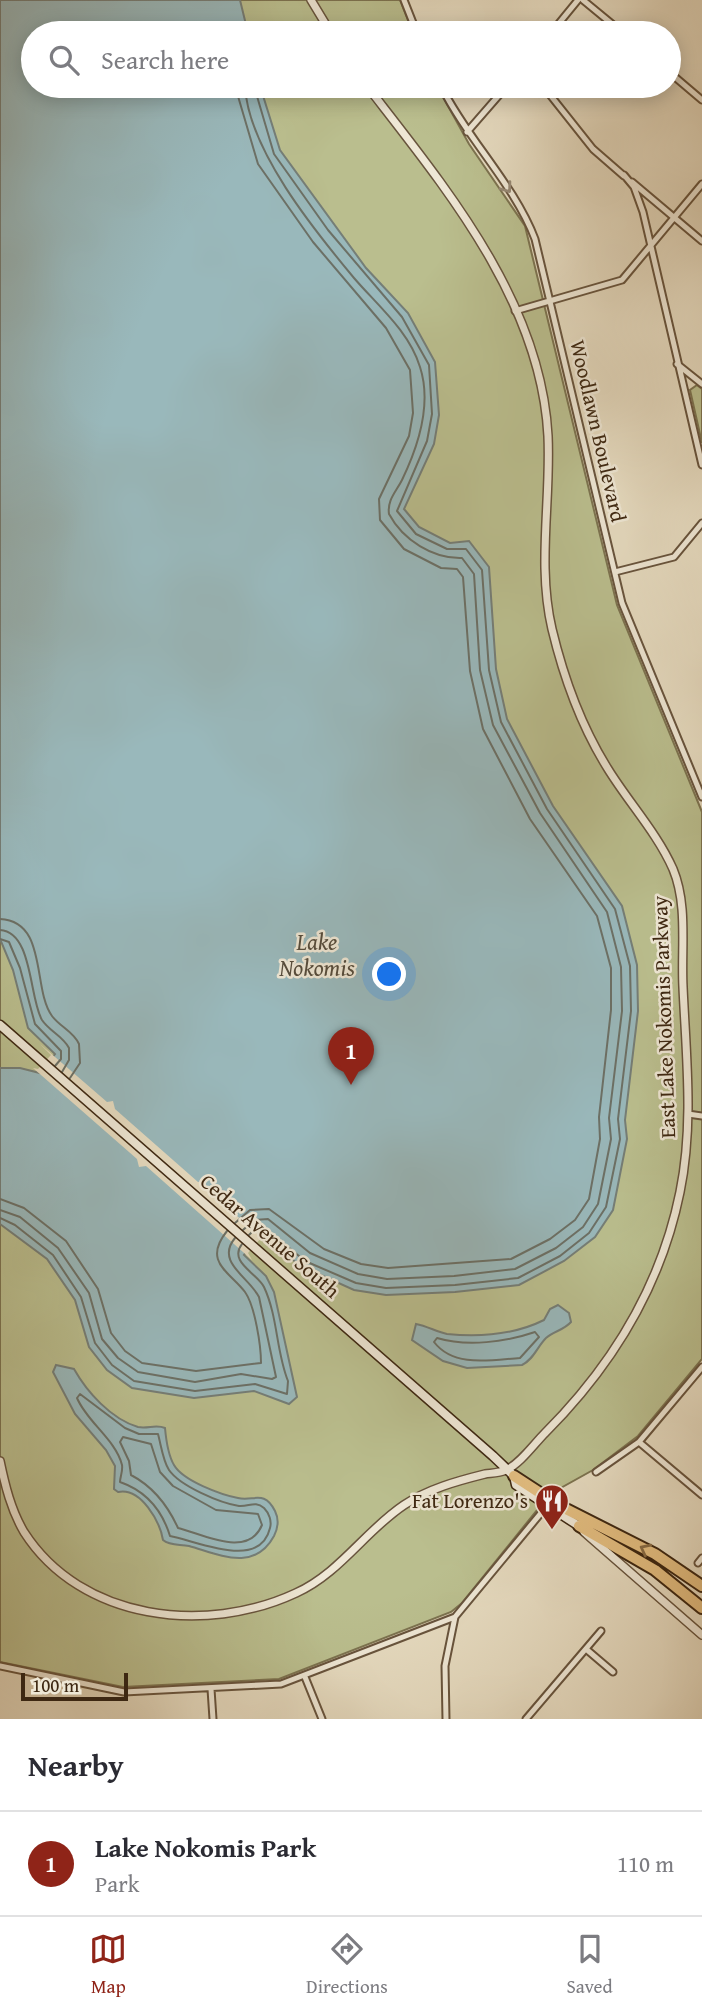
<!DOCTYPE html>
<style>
body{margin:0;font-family:"Gentium Book Plus",serif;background:#f7f7f7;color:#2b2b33}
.scale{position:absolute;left:21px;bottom:18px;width:107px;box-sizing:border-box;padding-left:7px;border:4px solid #3e2812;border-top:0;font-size:19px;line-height:24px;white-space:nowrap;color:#3e2812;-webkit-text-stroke:5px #eee7d5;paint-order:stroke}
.you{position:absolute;left:390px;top:975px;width:24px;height:24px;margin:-18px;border:5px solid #fff;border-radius:50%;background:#1a73e8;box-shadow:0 0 0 10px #1a73e833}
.badge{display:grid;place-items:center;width:46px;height:46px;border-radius:50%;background:#8f2418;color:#fff;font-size:23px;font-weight:700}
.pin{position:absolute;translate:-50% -58px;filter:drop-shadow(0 2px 4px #0008)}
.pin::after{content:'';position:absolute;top:37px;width:24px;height:21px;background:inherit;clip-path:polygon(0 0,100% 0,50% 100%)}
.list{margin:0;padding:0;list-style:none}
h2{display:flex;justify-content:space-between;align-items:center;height:91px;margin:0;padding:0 28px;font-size:30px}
h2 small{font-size:23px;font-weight:400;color:#7c7c81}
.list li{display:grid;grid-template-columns:46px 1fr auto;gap:21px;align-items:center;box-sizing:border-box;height:105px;padding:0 28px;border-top:2px solid #e1e1e2}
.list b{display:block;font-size:26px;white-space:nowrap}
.list p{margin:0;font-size:23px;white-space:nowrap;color:#7c7c81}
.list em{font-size:23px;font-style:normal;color:#7c7c81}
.icon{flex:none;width:38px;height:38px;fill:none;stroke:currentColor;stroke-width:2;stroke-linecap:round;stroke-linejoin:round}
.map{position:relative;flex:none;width:702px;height:1719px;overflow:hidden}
.search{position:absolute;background:#fff;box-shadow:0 4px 18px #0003;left:21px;right:21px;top:21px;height:77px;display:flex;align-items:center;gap:18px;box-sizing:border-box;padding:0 24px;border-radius:38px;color:#7c7c81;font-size:26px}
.sheet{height:196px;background:#fff}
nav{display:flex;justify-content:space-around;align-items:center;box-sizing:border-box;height:98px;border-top:2px solid #e1e1e2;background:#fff;font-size:19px;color:#7c7c81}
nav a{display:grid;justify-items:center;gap:4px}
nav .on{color:#8f2418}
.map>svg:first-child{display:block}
</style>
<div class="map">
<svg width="702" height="1719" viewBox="0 0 702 1719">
<rect width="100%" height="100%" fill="#e5dabf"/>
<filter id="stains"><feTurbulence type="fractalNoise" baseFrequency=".00286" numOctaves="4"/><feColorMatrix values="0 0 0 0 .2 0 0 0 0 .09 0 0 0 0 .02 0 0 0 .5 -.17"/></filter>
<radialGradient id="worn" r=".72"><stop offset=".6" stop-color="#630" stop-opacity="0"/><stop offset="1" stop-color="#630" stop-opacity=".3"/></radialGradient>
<path fill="#babe8e" stroke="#7c7350" stroke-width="2" d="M0,0H400L413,33H33V86H437L469,144L525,226L617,605L702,812V1359L638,1436L593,1470L550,1494L462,1603L451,1612L279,1679L123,1687L0,1662Z
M697,385L702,389V443L690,390Z"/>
<path fill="#99b8bb" stroke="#757e77" stroke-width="2" d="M0,0H240L248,33H33V86H260L280,150L366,268L408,313L435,362L439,415L434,444L404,509L419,527L450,543L469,541L489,567L496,669L507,719L553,806L622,906L637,965L638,1011L625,1120L627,1139L613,1210L595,1237L564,1261L519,1285L455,1292L386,1295L354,1290L301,1266L259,1235L244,1255L266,1276L274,1292L297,1397L289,1404L254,1391L194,1398L132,1388L107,1370L89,1347L75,1300L47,1259L0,1224V1068H20L40,1073L55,1054L28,1028L13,970L0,939Z
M558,1305L569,1313L571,1322C564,1330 554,1331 546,1338C537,1347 534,1359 522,1365L467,1368L443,1361L412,1340L416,1324C427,1326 437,1332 447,1334C479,1337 514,1335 544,1320L550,1309Z
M56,1365L74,1369C87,1392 111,1419 138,1427C148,1429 156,1424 165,1428C166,1439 168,1455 174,1465C183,1481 222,1495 238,1498C253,1502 264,1489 275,1511C279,1519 278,1528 274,1536C254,1573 218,1554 189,1546C180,1544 170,1546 163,1540C160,1522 141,1487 118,1492L114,1489L115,1466L106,1450L75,1414L53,1372Z"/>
<path fill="#e5dabf" d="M40,1044L107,1102L113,1101L115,1109L198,1182L205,1181L206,1189L268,1243L261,1238L248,1253L252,1260L146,1166L139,1167L137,1159L33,1068L38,1069L51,1055Z"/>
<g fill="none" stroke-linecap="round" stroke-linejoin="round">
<path stroke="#6c7066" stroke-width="2" d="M235,86L258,164L313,242L386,328L410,370L413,413L409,436L379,499L380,520L404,549L441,568L457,569L463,577L470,671L483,729L530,819L597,916L611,968V1010L599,1117L600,1139L589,1199L575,1220L550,1239L511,1259L388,1268L361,1264L324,1249L269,1209L250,1210L235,1223
M0,919C48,921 32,989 52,1016C60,1027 73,1031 79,1044L80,1063L70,1078
M0,930C33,932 29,998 42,1020C49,1031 63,1036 69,1048V1060L62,1072
M0,939L9,942L20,968L35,1024L61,1051V1059L55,1066
M0,1199L24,1208L66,1241L98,1289L111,1333L125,1351L142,1363L196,1371L261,1363C261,1346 255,1306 245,1292C230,1272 202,1262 227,1231
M0,1210L20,1217L58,1248L89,1293L102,1339L118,1358L138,1372L195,1382L241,1374L272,1379L276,1377L259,1297C249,1277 215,1262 235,1238
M0,1218L15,1225L53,1255L81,1297L95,1343L112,1365L134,1381L195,1391L255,1384L287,1394L288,1381C276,1351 278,1317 264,1287C257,1273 228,1262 242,1244
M243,1230L254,1220L268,1219L310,1253L358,1274L387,1279L454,1276L515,1269L556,1248L583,1227L598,1204L611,1139L609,1118L622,1011L621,967L607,912L540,813L493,725L480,670L474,574L462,558C433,559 403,540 389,514C387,500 396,492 402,480C418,447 432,404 420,367C409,331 377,305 354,278C314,230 248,149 245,86
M249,1235L256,1228H265L305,1261L356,1283L386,1288L455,1285L518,1278L560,1256L589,1233L606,1207L620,1139L618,1119L631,1011L630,966L615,909L547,809L501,722L489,670L482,570L466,549H447L416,534L397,511L427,441L432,414L429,365L402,317L328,230L274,154L254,86
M535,1332L539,1337L520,1358C491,1360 454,1368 434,1342L437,1338C467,1347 506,1342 535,1332Z
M80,1394L125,1428L139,1434H158C161,1445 163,1461 169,1470C180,1486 220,1503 239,1506C249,1507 255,1500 264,1508C269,1513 272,1521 270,1528C260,1571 197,1541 170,1536C162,1510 146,1491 120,1482C120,1477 123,1471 122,1465C116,1440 87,1422 77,1398Z
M123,1437L151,1444L160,1472L173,1486L216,1510L258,1514L262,1525C248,1559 203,1534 178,1528C168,1506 152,1486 131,1475L129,1461L120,1442Z"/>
<g stroke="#68543d" stroke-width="9">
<path id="minor" d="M404,0L417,33
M583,0L623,33
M551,33L578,0
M669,72L702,100
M441,86C468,140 514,184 535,239L622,603L702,797
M543,86L593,149L624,176
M467,132L507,86
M624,175L634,187L643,212L702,465
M632,182L702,241
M515,311L622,280L702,184
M677,364L702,384
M615,572L674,557L702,523
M688,1114L702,1116
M639,1442L702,1495
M596,1472L639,1442L702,1367
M698,1563L702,1558
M586,1649L613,1672
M0,1666L124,1692L281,1684L455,1617L546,1507
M305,1677L322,1719
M211,1689L213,1719
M446,1719L445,1666L455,1617
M526,1719L601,1631"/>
</g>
<g stroke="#68543d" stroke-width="10">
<path id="tertiary" d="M311,0L331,33
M0,1461C5,1485 11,1510 24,1532C81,1621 206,1635 296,1593C340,1573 365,1531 404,1505C428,1489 457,1481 485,1474C492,1473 499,1473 506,1470C520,1464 534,1444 545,1433C612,1366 661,1286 680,1192C694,1124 686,1055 683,987C681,948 688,905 673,869C657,833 629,803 608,769C581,726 564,679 552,629C537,565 551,501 548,436C541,301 445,187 367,86
M584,1532L702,1635"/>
</g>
<g stroke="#3e2812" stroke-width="11">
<path id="secondary" d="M0,1025L493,1456L514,1476L516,1485L579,1526"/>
</g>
<g stroke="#3e2812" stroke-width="14">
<path id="motorway" d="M514,1476L560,1506L655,1554L702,1586
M579,1526L655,1570L702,1608"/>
</g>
<use href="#minor" stroke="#eee7d5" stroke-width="5"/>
<use href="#tertiary" stroke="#eee7d5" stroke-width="7"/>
<use href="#secondary" stroke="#eee7d5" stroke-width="8"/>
<use href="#motorway" stroke="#e2bd80" stroke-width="10"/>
</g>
<defs><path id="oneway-chevron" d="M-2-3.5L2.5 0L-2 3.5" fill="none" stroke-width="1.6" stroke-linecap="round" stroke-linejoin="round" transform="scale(1.75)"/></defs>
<use stroke="#968874" href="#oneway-chevron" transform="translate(507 188) rotate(54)"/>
<use stroke="#886b44" href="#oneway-chevron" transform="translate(645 1549) rotate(-153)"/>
<defs>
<g id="restaurant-pin" transform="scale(1.75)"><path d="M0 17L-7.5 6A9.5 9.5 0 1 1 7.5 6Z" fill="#8f2418" stroke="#eee7d5"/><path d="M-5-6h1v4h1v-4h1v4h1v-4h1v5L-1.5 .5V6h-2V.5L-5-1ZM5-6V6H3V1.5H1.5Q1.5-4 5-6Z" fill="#fff"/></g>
</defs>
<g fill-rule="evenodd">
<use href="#restaurant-pin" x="552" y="1501"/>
</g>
<g text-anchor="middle" stroke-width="5" stroke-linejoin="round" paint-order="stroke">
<g font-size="21" fill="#3e2812" stroke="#eee7d5">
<text transform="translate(598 431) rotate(77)" y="7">Woodlawn Boulevard</text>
<text transform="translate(664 1017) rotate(-92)" y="7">East Lake Nokomis Parkway</text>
<text transform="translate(270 1236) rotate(41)" y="7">Cedar Avenue South</text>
</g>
<g font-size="21" fill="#3e2812" stroke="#eee7d5" text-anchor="end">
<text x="528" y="1508">Fat Lorenzo's</text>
</g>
<g font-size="23" font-style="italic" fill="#554c3c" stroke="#eee7d5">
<text x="317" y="950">Lake<tspan x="317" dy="26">Nokomis</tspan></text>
</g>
</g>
<rect width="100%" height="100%" filter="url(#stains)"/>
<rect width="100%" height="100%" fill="url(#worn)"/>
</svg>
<div class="scale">100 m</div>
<div class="you"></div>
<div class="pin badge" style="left:351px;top:1085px">1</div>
<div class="search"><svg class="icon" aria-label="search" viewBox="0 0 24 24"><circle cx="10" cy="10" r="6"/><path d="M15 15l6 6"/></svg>Search here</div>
</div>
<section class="sheet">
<h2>Nearby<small></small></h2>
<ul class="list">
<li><span class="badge">1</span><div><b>Lake Nokomis Park</b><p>Park</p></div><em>110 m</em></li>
</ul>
</section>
<nav>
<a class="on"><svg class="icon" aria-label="map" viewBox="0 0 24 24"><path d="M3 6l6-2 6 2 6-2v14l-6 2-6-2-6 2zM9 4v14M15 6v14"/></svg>Map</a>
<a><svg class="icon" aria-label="directions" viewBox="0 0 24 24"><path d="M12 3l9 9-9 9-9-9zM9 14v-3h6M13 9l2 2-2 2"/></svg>Directions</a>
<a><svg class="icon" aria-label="saved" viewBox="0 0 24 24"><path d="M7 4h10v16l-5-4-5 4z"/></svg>Saved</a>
</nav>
